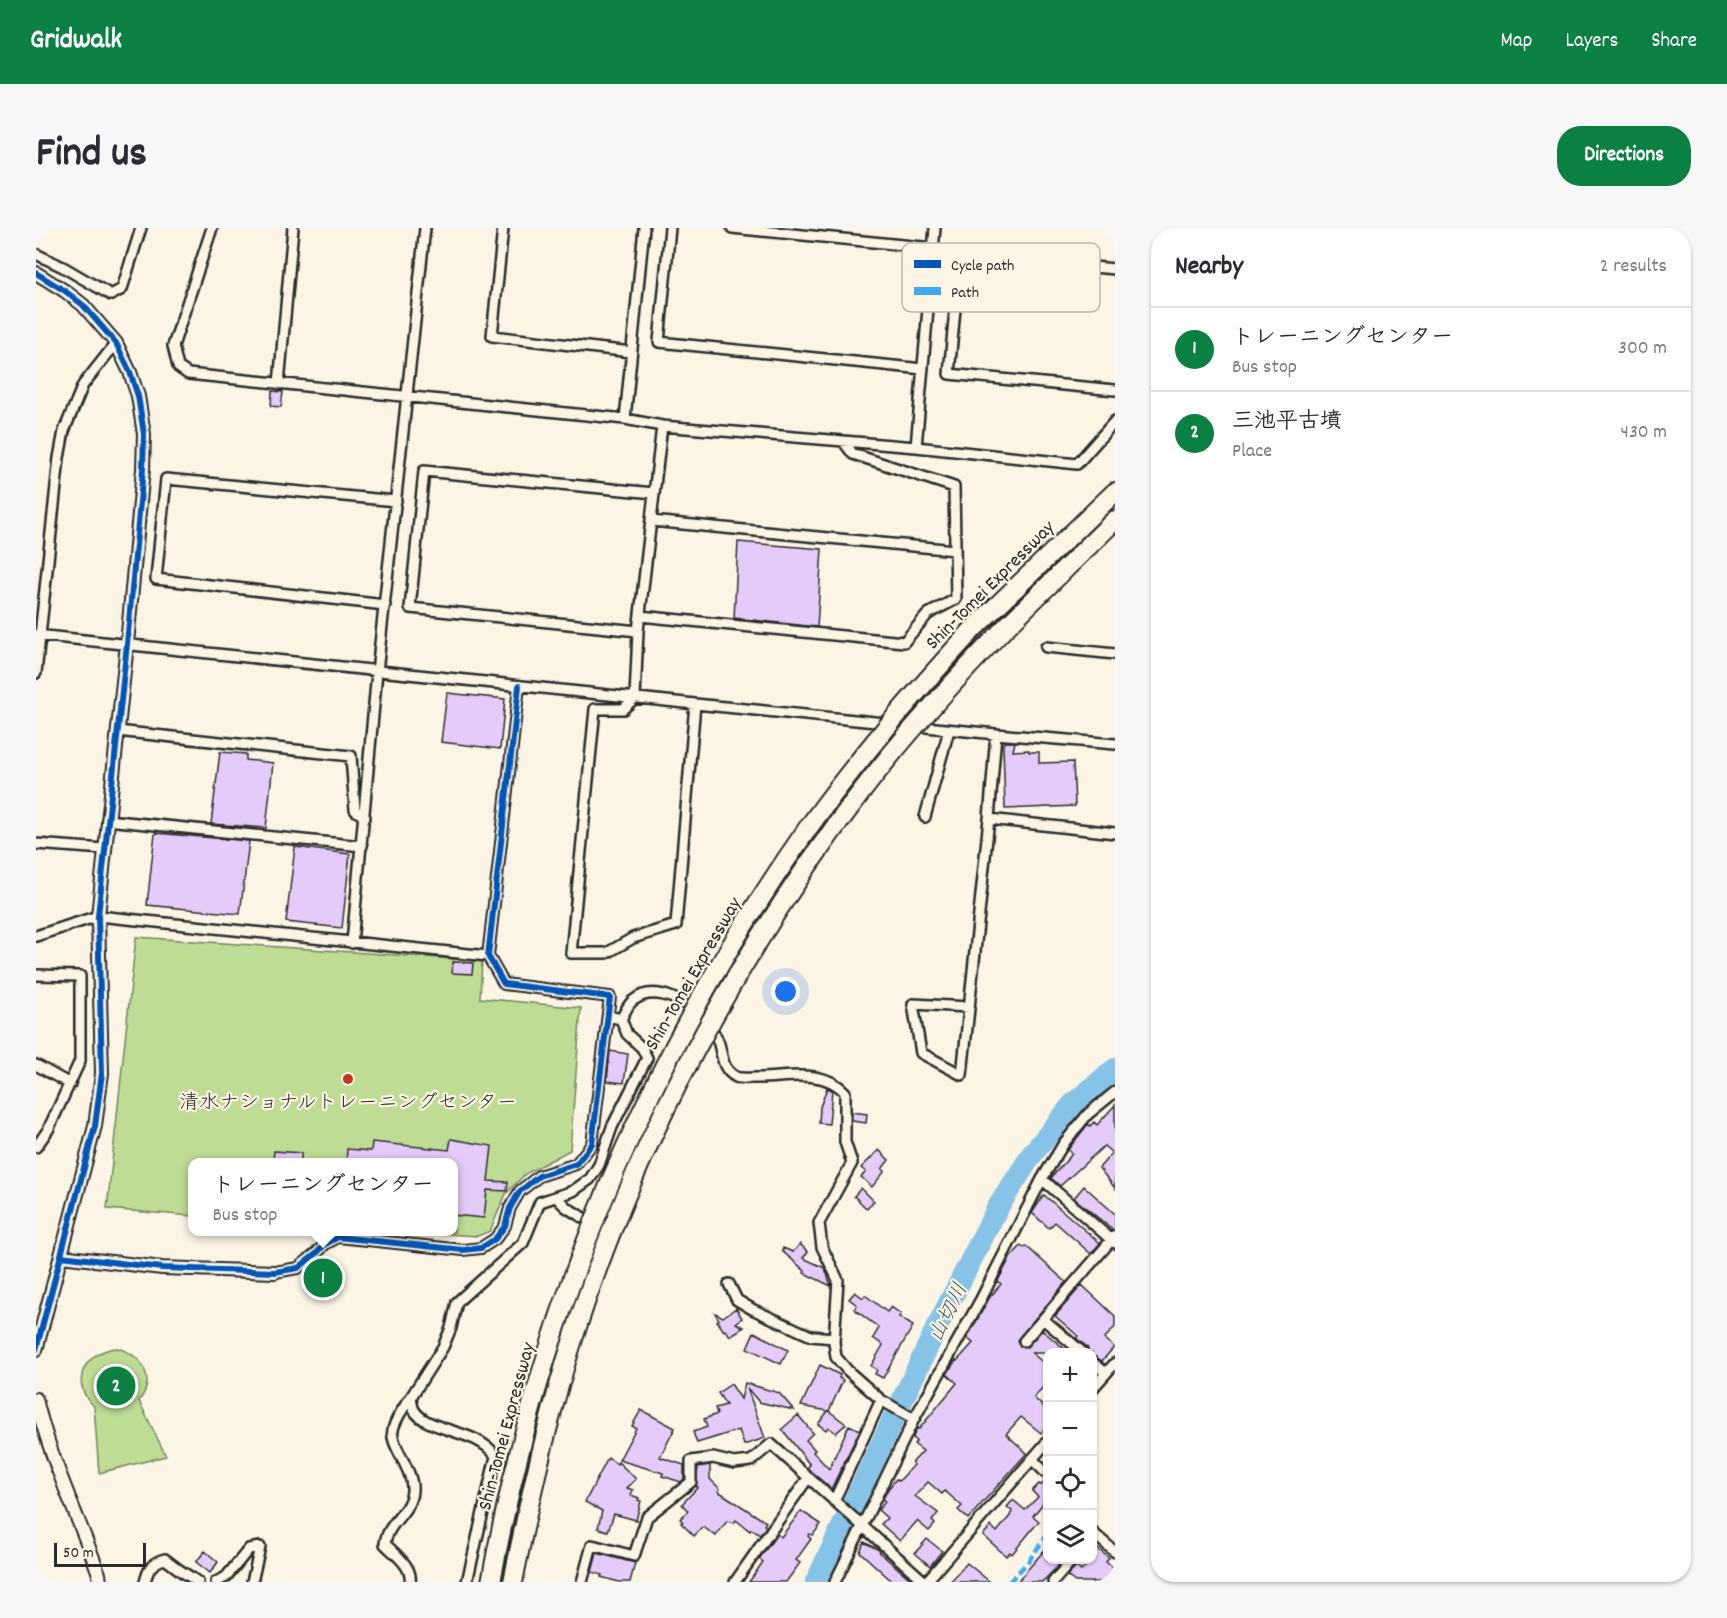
<!DOCTYPE html>
<meta charset="utf-8">
<style>
body{margin:0;font-family:Dekko,"Klee One",sans-serif;background:#f7f7f7;color:#2b2b33}
.controls{position:absolute;right:18px;bottom:18px;display:grid;overflow:hidden;border-radius:12px;box-shadow:0 2px 4px #0004}
.controls button{width:54px;height:54px;display:grid;place-items:center;padding:0;border:0;border-bottom:2px solid #e1e1e2;background:#fff;color:#2b2b33;font:30px sans-serif}
.scale{position:absolute;left:18px;bottom:15px;width:92px;box-sizing:border-box;padding-left:6px;border:3px solid #2b2b2b;border-top:0;font-size:16px;line-height:21px;white-space:nowrap;color:#2b2b2b;-webkit-text-stroke:4px #fcf5e5;paint-order:stroke}
.you{position:absolute;left:750px;top:764px;width:21px;height:21px;margin:-15px;border:4px solid #fff;border-radius:50%;background:#1a73e8;box-shadow:0 0 0 9px #1a73e833}
.badge{display:grid;place-items:center;width:39px;height:39px;border-radius:50%;background:#0b8043;color:#fff;font-size:20px;font-weight:700}
.pin{position:absolute;translate:-50% -50%;border:3px solid #fff;box-shadow:0 2px 6px #0006}
.popup{position:absolute;left:152px;top:930px;width:270px;height:78px;box-sizing:border-box;display:grid;place-content:center;border-radius:12px;background:#fff;filter:drop-shadow(0 2px 4px #0005);font-size:20px;white-space:nowrap;color:#7c7c81}
.popup b{font-size:22px;color:#2b2b33}
.popup::after{content:'';position:absolute;left:50%;top:100%;margin-left:-12px;border:12px solid transparent;border-top-color:#fff}
.list{margin:0;padding:0;list-style:none}
h2{display:flex;justify-content:space-between;align-items:center;height:78px;margin:0;padding:0 24px;font-size:26px}
h2 small{font-size:20px;font-weight:400;color:#7c7c81}
.list li{display:grid;grid-template-columns:39px 1fr auto;gap:18px;align-items:center;box-sizing:border-box;height:84px;padding:0 24px;border-top:2px solid #e1e1e2}
.list b{display:block;font-size:22px;white-space:nowrap}
.list p{margin:0;font-size:20px;white-space:nowrap;color:#7c7c81}
.list em{font-size:20px;font-style:normal;color:#7c7c81}
.icon{flex:none;width:33px;height:33px;fill:none;stroke:currentColor;stroke-width:2;stroke-linecap:round;stroke-linejoin:round}
.map{position:relative;flex:none;width:1079px;height:1354px;overflow:hidden;border-radius:24px}
header{display:flex;align-items:center;gap:36px;box-sizing:border-box;height:84px;padding:0 30px;background:#0b8043;color:#fff}
header strong{font-size:28px}
nav{display:flex;gap:33px;margin-inline-start:auto;font-size:21px}
.intro{display:flex;align-items:center;justify-content:space-between;box-sizing:border-box;height:144px;padding:0 36px}
h1{margin:0;font-size:42px}
.button{padding:15px 27px;border-radius:24px;background:#0b8043;color:#fff;font-size:21px;font-weight:700}
main{display:flex;gap:36px;padding:0 36px}
aside{flex:1;background:#fff;border-radius:24px;box-shadow:0 2px 4px #0004}
.map>svg:first-child{display:block}
</style>
<header>
<strong>Gridwalk</strong>
<nav><a>Map</a><a>Layers</a><a>Share</a></nav>
</header>
<div class="intro"><h1>Find us</h1><a class="button">Directions</a></div>
<main>
<div class="map">
<svg width="1079" height="1354" viewBox="0 0 1079 1354">
<rect width="100%" height="100%" fill="#fcf5e5"/>
<filter id="ink" filterUnits="userSpaceOnUse"><feTurbulence type="fractalNoise" baseFrequency=".0167" numOctaves="2"/><feDisplacementMap in="SourceGraphic" scale="12" xChannelSelector="R" yChannelSelector="G"/><feConvolveMatrix kernelMatrix="1 2 1 2 8 2 1 2 1" color-interpolation-filters="sRGB"/></filter>
<g filter="url(#ink)">
<path fill="#bedc94" stroke="#748460" stroke-width="1.5" d="M100,709L446,733L444,770L545,780L534,922L489,946L470,966L454,1003L442,1008L376,1004H418V934H156V988L71,981Z
M81,1120C106,1127 121,1150 103,1173L130,1228L63,1245L58,1178C32,1154 49,1123 81,1120Z"/>
<g fill="none" stroke-linecap="round" stroke-linejoin="round">
<path stroke="#86c3e6" stroke-width="22" d="M780,1354L902,1097L962,979L997,925L1037,876L1079,841"/>
</g>
<path fill="#e5cbfa" stroke="#2b2b2b" stroke-width="1.5" d="M236,163L247,164L245,179L235,178Z
M702,314L786,321L781,399L698,390Z
M411,465L469,471L464,521L405,514Z
M969,514H979L977,523L993,522V524H1003V535L1037,534L1039,578L969,581L967,516Z
M184,524L210,526V532L237,535L230,600L175,596Z
M119,605L213,613L204,686L111,677Z
M259,619L314,626L306,700L250,694Z
M417,734L437,735L436,746L416,745Z
M574,823L592,826L588,855L571,853Z
M791,860L796,862L793,896L783,895L784,879Z
M1079,877V960L1063,940L1076,925L1068,918L1024,958L1015,950L1036,926L1032,922L1034,919L1052,896L1054,898L1058,894L1061,897Z
M816,884L831,886L830,895L816,893Z
M415,911L456,918L452,953L472,954L471,963L451,962L448,990L417,987V934H310L311,921L335,923L336,914L413,922Z
M843,922L853,932L846,941L849,943L836,959L825,949L830,944L825,940Z
M238,923L265,925V934L237,932Z
M1048,958L1079,986V1001L1077,1002L1038,970Z
M825,960L838,973L831,981L818,968Z
M1008,967L1064,1015L1055,1026L1019,994L1013,1000L996,985Z
M764,1016L772,1024L767,1030L789,1040L795,1058L768,1045L769,1043L746,1023L747,1020L757,1024Z
M985,1018L988,1020L990,1018L1030,1054L981,1112L984,1118L991,1119L1006,1102L1030,1122L1031,1120L1036,1125H996L1011,1138V1154L998,1170L1011,1182V1198L1005,1205L985,1189L970,1206L991,1225L932,1291L922,1282L926,1278L909,1263L906,1266L892,1254L879,1268L902,1285L896,1293L899,1296L893,1303L881,1293L864,1313L845,1296L851,1290L842,1282L849,1274L847,1271L852,1261L860,1251L863,1253L878,1237L876,1235L887,1223L878,1216L880,1214L877,1209L881,1200L883,1201L921,1155L911,1146L920,1132L921,1133L937,1115L931,1110L954,1069L965,1056L962,1053L974,1030Z
M1046,1057L1079,1088V1099L1068,1111L1078,1119L1066,1133L1056,1127V1125H1053L1051,1119L1040,1110L1042,1108L1019,1088Z
M819,1064L827,1070L829,1067L851,1084L855,1079L865,1086L863,1089L877,1098L847,1150L839,1146L841,1142L835,1138L847,1117L837,1110L843,1100L818,1081L821,1077L813,1071Z
M700,1080L706,1090L700,1095L708,1099L694,1108L690,1102L688,1103L681,1093L683,1092L679,1085L687,1089Z
M718,1104L752,1122L745,1136L711,1120Z
M784,1137L804,1147L803,1150L807,1152L793,1183L810,1196L800,1205L792,1199L790,1202L782,1196L792,1183L765,1178Z
M709,1155L743,1165L758,1182L723,1174L711,1160L729,1210L708,1217L703,1202L661,1215L657,1204L671,1199L668,1191L681,1186L679,1180L690,1177L682,1165L695,1156L705,1171Z
M605,1182L639,1200L624,1229L648,1237V1251L645,1254L626,1248L627,1245L583,1232L600,1200L596,1198Z
M762,1187L777,1205L770,1212L779,1222L777,1224L793,1241L813,1197L824,1202L795,1261L771,1240L774,1237L746,1201Z
M572,1230L581,1236L582,1234L600,1251L591,1260L597,1262L595,1267L603,1270L602,1272L605,1273L600,1292L578,1286L572,1303L562,1300L566,1283L549,1274Z
M674,1237V1251L684,1261L682,1263L730,1294L728,1297L730,1299L724,1307L715,1301L714,1303L700,1292L698,1295L691,1293L680,1308L667,1299L658,1308L645,1295L647,1294L644,1291L652,1283L646,1276L662,1259L660,1258L662,1239Z
M1010,1253L1011,1277L1008,1274L997,1288L1003,1293L976,1326L974,1324L970,1328L947,1307L955,1298L961,1304L974,1288L976,1283L971,1279L977,1272L989,1282L1002,1269L996,1263L1003,1256L1005,1257Z
M765,1283L785,1296L777,1307L773,1306L772,1308L775,1311L760,1332L764,1335L750,1354H713L727,1334L723,1331L741,1306L745,1309Z
M891,1311L906,1323L894,1338L879,1325Z
M828,1314L843,1322L844,1325L878,1354H857L824,1324Z
M1056,1316L1073,1330L1070,1334L1079,1342V1348L1074,1354H1039L1031,1348L1040,1338L1045,1343L1056,1332Z
M1011,1319V1332H1028L1006,1354H981Z
M169,1323L182,1334L174,1345L160,1334Z
M561,1325L599,1335L594,1354H583L565,1349L566,1347L556,1344Z
M931,1335L954,1354H914Z"/>
<g fill="none" stroke-linecap="round" stroke-linejoin="round">
<g stroke="#2b2b2b" stroke-width="14">
<path id="minor" d="M176,0L137,118L142,139L152,146L589,191L626,198L880,219L1041,236L1079,193
M467,0L456,108L595,124
M634,0L623,114L887,141
M696,0L897,20
M0,26L27,39L75,67L86,61L105,0
M1079,41L924,27L913,146L1079,162
M243,156L257,0
M589,191L608,0
M626,198L602,403L599,470L587,481H559L535,725H571L597,710L640,697L659,476
M880,219L899,0
M615,293L919,322
M349,377L120,351L130,251L360,273
M604,388L868,414L892,386L920,371L918,259L817,226L807,213
M602,403L374,380L388,243L618,265
M0,407L659,476L960,506L1079,516
M1010,419L1079,426
M0,445L23,230L28,203L47,157L80,115
M81,503L315,528L319,582L329,589
M960,506L953,591L1079,605
M889,589L913,502
M71,592L326,618
M0,616L68,621
M0,708L62,688L452,728
M316,715L341,444L389,0
M0,747L44,748V833L12,902L0,919
M933,779L877,776L885,825L926,847L953,591
M572,788L585,791C589,785 592,775 598,772C620,755 655,776 670,794C674,799 680,807 682,813C687,827 685,841 700,849C705,851 712,850 718,850C749,851 785,839 809,864V914L816,935L783,995L786,1019L802,1052L798,1114L800,1129L811,1142L845,1172L878,1191
M0,837L34,856
M1006,951L1079,1015
M520,969L530,979L546,989
M239,1044L262,1040L280,1026L289,1016L302,1009L427,1022L445,1020L459,1011L469,998L474,980L484,963L503,948L540,936L556,916L574,769L468,756L452,728L483,458
M693,1056L701,1072L716,1081L775,1108L798,1110
M1007,1091L1046,1124
M988,1113L1079,1008
M1056,1134L1070,1145
M1056,1161L1079,1135
M996,1231L1011,1246
M798,1273L845,1172
M1056,1304L1079,1324
M109,1354C112,1341 116,1334 129,1331L145,1343L162,1354
M180,1354L190,1349L213,1321L224,1319L216,1354
M374,1354C377,1339 359,1326 349,1316C350,1296 375,1284 376,1263C378,1241 353,1217 357,1202C359,1191 369,1178 375,1169
M431,1354L460,1228C440,1200 392,1205 378,1182C376,1179 376,1173 375,1169L407,1119L415,1100L421,1074L487,1015L504,974L537,963L554,951L563,937L576,899L611,830L606,820L591,806L585,791
M546,1354L556,1317L598,1328L611,1289L655,1254V1233L677,1230L698,1235L715,1233L735,1216L889,1354
M699,1354L772,1250
M799,1354L878,1191L944,1073L1006,951L1028,915L1052,886L1079,864
M890,1354L1011,1214
M1017,1354L1036,1332"/>
</g>
<g stroke="#2b2b2b" stroke-width="16">
<path id="tertiary" d="M0,45L29,63L47,77L80,115L94,144L102,168L108,206L107,241L91,416L62,688L66,845L59,898L0,1122
M25,1028L126,1040L239,1044
M0,1171C14,1231 42,1288 63,1346L64,1354"/>
</g>
<g stroke="#2b2b2b" stroke-width="22">
<path id="motorway" d="M940,398L1079,264
M966,403L1079,292"/>
</g>
<use href="#minor" stroke="#fcf5e5" stroke-width="9"/>
<use href="#tertiary" stroke="#fcf5e5" stroke-width="12"/>
<use href="#motorway" stroke="#fcf5e5" stroke-width="18"/>
<g stroke="#2b2b2b" stroke-width="22" stroke-linecap="butt">
<path id="motorway-bridge" d="M455,1354C505,1081 612,827 772,600C823,529 881,462 940,398
M477,1354C493,1272 512,1190 537,1111C600,914 700,727 826,563C869,507 917,454 966,403"/>
</g>
<use href="#motorway-bridge" stroke="#fcf5e5" stroke-width="18"/>
<path stroke="#3fa9f5" stroke-width="4.5" stroke-dasharray="9 4.5" stroke-linecap="butt" d="M973,1354L991,1335L1011,1307"/>
<g stroke="#fcf5e5" stroke-width="10">
<path id="cycleway" d="M0,45L29,63L47,77L80,115L94,144L102,168L108,206L107,241L91,416L62,688L66,845L59,898L0,1122
M25,1028L126,1040L239,1044L262,1040L280,1026L289,1016L302,1009L427,1022L445,1020L459,1011L469,998L474,980L484,963L503,948L540,936L556,916L574,769L468,756L452,728L483,458"/>
</g>
<use href="#cycleway" stroke="#0057b8" stroke-width="6"/>
</g>
</g>
<circle fill="#c8321e" stroke="#fcf5e5" stroke-width="2" cx="312" cy="851" r="6"/>
<g text-anchor="middle" stroke-width="4.5" stroke-linejoin="round" paint-order="stroke">
<g font-size="20" fill="#2b2b2b" stroke="#fcf5e5">
<text transform="translate(953 356) rotate(-45)" y="7">Shin-Tomei Expressway</text>
<text transform="translate(656 745) rotate(-60)" y="7">Shin-Tomei Expressway</text>
<text transform="translate(469 1198) rotate(-75)" y="7">Shin-Tomei Expressway</text>
</g>
<g font-size="20" fill="#2b2b2b" stroke="#fcf5e5">
<text x="312" y="880">清水ナショナルトレーニングセンター</text>
</g>
<g font-size="21" font-style="italic" fill="#465963" stroke="#fcf5e5">
<text transform="translate(911 1084) rotate(-64)" y="7">山切川</text>
</g>
</g>
<rect x="866" y="15" width="198" height="69" rx="9" fill="#fcf5e5" stroke="#bdb8ad" stroke-width="1.5"/>
<rect x="878" y="32" width="27" height="8" fill="#0057b8"/>
<rect x="878" y="59" width="27" height="8" fill="#3fa9f5"/>
<g font-size="16" fill="#2b2b2b">
<text x="915" y="42">Cycle path</text>
<text x="915" y="69">Path</text>
</g>
</svg>
<div class="controls">
<button>+</button>
<button>−</button>
<button><svg class="icon" aria-label="locate" viewBox="0 0 24 24"><circle cx="12" cy="12" r="6"/><path d="M12 2v4M12 18v4M2 12h4M18 12h4"/></svg></button>
<button><svg class="icon" aria-label="layers" viewBox="0 0 24 24"><path d="M12 4l9 5-9 5-9-5zM3 14l9 5 9-5"/></svg></button>
</div>
<div class="scale">50 m</div>
<div class="you"></div>
<div class="pin badge" style="left:287px;top:1050px">1</div>
<div class="popup"><b>トレーニングセンター</b>Bus stop</div>
<div class="pin badge" style="left:80px;top:1158px">2</div>
</div>
<aside>
<h2>Nearby<small>2 results</small></h2>
<ul class="list">
<li><span class="badge">1</span><div><b>トレーニングセンター</b><p>Bus stop</p></div><em>300 m</em></li>
<li><span class="badge">2</span><div><b>三池平古墳</b><p>Place</p></div><em>430 m</em></li>
</ul>
</aside>
</main>
